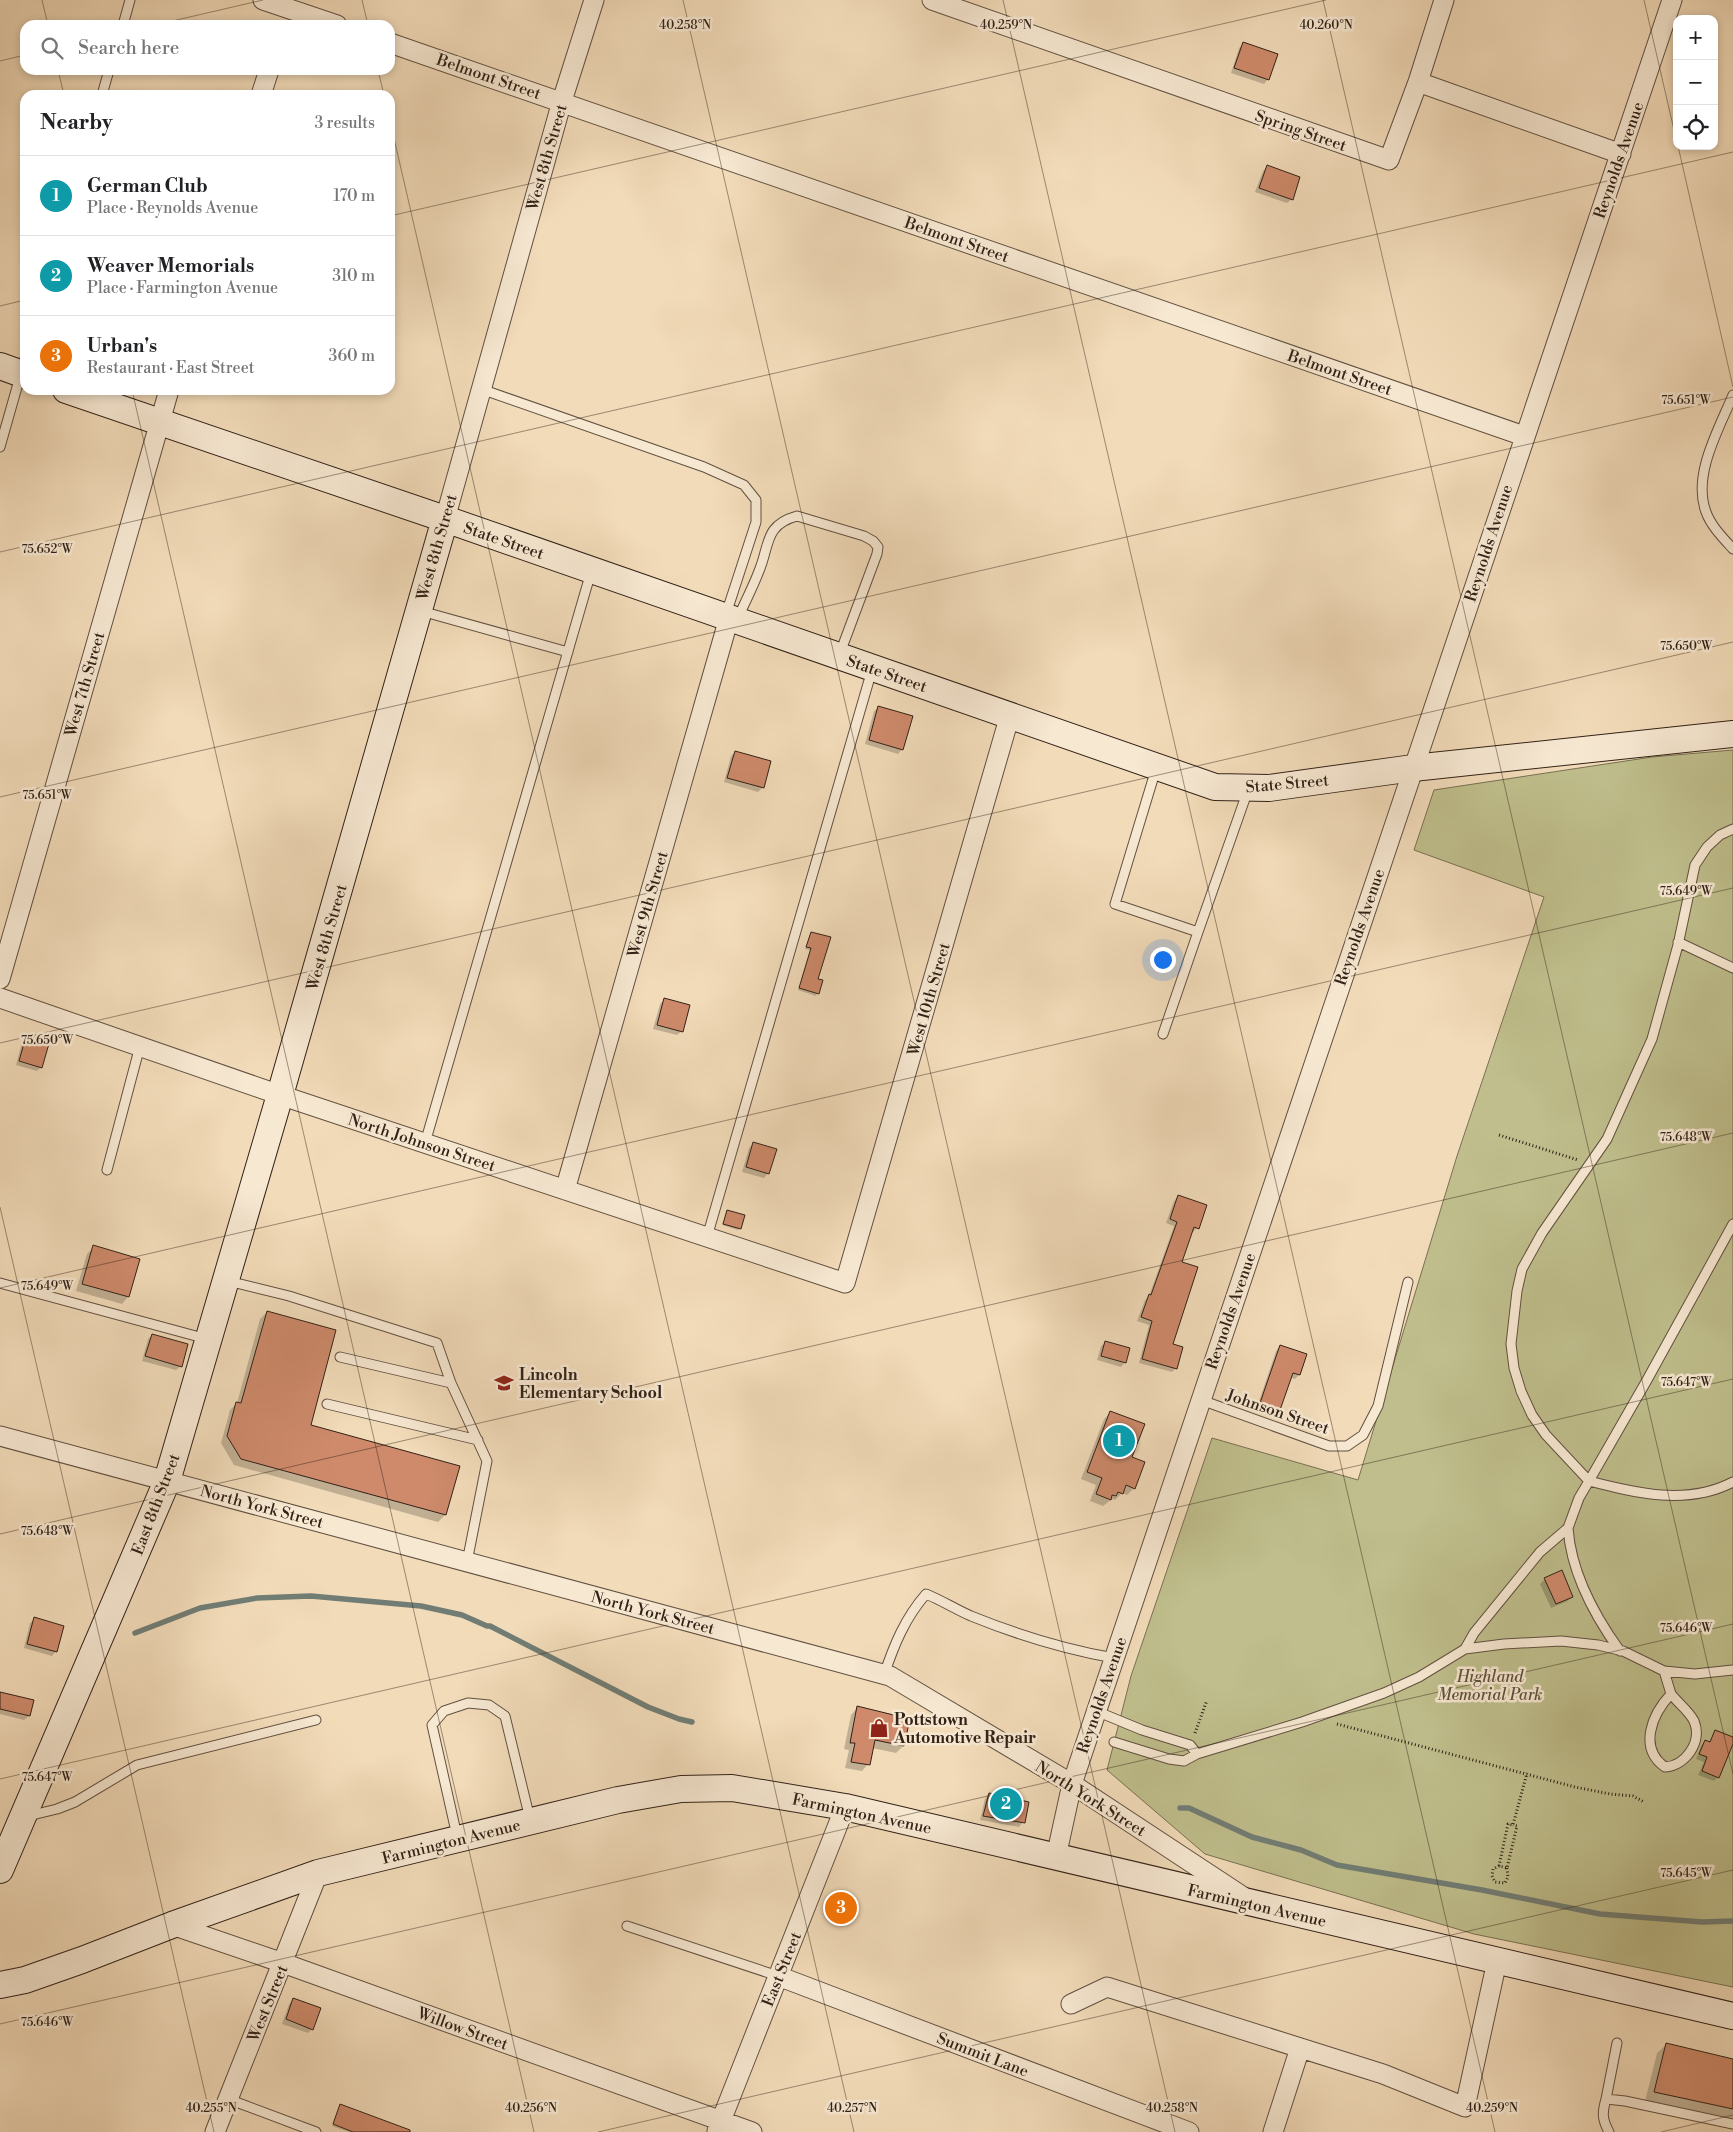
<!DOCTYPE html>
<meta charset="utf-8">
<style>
body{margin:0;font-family:"Libre Bodoni",serif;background:#f6f6f6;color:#202124}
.controls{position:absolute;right:15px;top:15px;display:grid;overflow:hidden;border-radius:10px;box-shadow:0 2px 8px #0003}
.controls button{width:45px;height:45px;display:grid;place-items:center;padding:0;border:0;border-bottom:1px solid #e0e0e0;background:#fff;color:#202124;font:25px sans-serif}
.you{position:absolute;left:1162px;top:959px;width:18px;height:18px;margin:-12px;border:4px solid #fff;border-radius:50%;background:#1a73e8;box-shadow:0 0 0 8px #1a73e833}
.badge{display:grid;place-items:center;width:32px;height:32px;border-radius:50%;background:#8f2418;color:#fff;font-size:16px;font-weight:700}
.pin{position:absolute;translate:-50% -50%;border:2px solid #fff;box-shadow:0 1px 5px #0006}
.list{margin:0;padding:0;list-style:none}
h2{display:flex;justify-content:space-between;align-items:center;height:65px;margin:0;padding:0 20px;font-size:21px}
h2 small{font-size:16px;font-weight:400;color:#757577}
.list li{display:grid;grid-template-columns:32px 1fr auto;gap:15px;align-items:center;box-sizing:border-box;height:80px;padding:0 20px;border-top:1px solid #e0e0e0}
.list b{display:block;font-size:19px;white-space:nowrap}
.list p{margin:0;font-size:16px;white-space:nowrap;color:#757577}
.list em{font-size:16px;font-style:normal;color:#757577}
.icon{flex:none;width:28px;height:28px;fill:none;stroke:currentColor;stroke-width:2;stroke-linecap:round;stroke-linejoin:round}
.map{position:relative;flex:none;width:1733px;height:2132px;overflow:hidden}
.search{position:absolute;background:#fff;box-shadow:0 2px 8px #0003;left:20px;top:20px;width:375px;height:55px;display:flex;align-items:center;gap:12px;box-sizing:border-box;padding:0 18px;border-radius:15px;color:#757577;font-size:19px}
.panel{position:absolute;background:#fff;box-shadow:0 2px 8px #0003;left:20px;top:90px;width:375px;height:305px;border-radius:15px}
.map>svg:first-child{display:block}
</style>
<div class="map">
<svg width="1733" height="2132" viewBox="0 0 1733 2132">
<rect width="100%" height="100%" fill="#f2dbb9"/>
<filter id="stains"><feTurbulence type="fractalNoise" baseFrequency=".004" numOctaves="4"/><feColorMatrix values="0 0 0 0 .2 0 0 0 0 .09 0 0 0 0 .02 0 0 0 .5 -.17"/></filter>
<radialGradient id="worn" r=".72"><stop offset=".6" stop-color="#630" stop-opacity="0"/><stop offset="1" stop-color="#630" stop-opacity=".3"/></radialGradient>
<path fill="#bfbe8c" stroke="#787052" d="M1733,750V1987L1474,1934L1205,1854L1107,1770L1131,1676L1212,1438L1358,1480L1457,1156L1544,897L1414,850L1434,790L1652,757Z"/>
<path fill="#0003" d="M1243,44L1268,79L1264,84L1231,73L1239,48Z
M1267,167L1292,199L1287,203L1255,192L1263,171Z
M879,707L902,749L898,754L865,744L874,711Z
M735,752L762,788L758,792L724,782L731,756Z
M811,933L817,980L821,981L816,996L798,990L810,950L805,949Z
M665,999L682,1031L677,1035L653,1029L660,1004Z
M27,1034L41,1067L37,1071L16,1065L23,1039Z
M754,1143L768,1173L764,1178L742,1172L749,1148Z
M1178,1196L1197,1228L1193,1232H1191L1180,1262L1171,1345L1176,1368L1172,1372L1139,1363L1149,1325L1137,1321L1145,1300L1149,1296L1174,1226L1166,1223L1174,1201Z
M727,1211L740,1228L738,1230L722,1225Z
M94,1247L128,1297L122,1304L76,1291L87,1254Z
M267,1312L309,1426L458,1467L445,1515L438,1522L234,1465L221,1443L230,1410L237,1403L260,1319Z
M152,1335L181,1366L176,1370L142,1361L148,1339Z
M1106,1342L1125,1362L1121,1367L1097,1360L1101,1346Z
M1280,1346L1299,1375L1295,1379L1290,1377L1279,1409L1274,1414L1257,1407L1276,1351Z
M1111,1412L1131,1458L1134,1488L1127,1495L1122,1493L1115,1500L1112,1499L1103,1506L1090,1501L1096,1485L1081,1479L1104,1419Z
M1561,1572L1572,1596L1568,1601L1551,1608L1540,1584L1545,1579Z
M35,1619L56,1651L52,1656L24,1648L30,1623Z
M0,1693L29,1716L24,1720L0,1714Z
M857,1708L903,1746L896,1753L872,1748L868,1764L862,1771L845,1768L849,1750L844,1749L851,1715Z
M1716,1731L1733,1738V1741L1718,1777L1714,1781L1698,1775L1704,1762L1696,1759L1701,1746L1705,1741L1709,1742Z
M989,1794L1023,1822L1019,1827L980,1820L985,1799Z
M294,1999L312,2029L308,2033L282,2024L289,2004Z
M1667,2044L1733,2060V2120L1645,2101L1657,2053Z
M341,2105L384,2132H349L332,2126Z"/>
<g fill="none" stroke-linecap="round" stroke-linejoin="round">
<path stroke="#717d74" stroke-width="5.5" d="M135,1633L200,1608L257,1598L311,1596L421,1606L462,1615L487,1626H490L648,1707L679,1719L692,1722
M1180,1808H1189L1252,1837L1301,1850L1337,1865L1482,1890L1600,1914L1702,1922L1733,1921"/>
</g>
<path fill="#ce8a6b" stroke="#312117" d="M1243,42L1278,54L1269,80L1234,68Z
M1267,165L1300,177L1293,200L1259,188Z
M878,706L913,716L903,750L869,740Z
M735,751L771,761L764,788L727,778Z
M811,932L831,937L818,979L823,980L819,994L799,988L811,948L806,947Z
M664,998L690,1005L683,1032L657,1025Z
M27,1033L50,1040L42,1068L19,1061Z
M753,1142L777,1149L769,1174L746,1167Z
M1178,1195L1207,1205L1199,1229L1194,1227L1182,1262L1198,1267L1173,1344L1183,1347L1177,1369L1142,1359L1152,1321L1141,1317L1149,1294L1151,1295L1177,1222L1170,1219Z
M727,1210L745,1215L741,1229L723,1224Z
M93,1245L140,1259L129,1297L82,1284Z
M267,1311L336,1330L311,1425L460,1466L446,1515L241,1459L227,1436L236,1402L241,1403Z
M152,1334L188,1344L182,1367L145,1356Z
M1105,1341L1130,1348L1126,1363L1101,1356Z
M1280,1345L1307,1354L1300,1375L1293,1373L1280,1410L1260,1403Z
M1110,1411L1145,1424L1132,1457L1145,1462L1135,1489L1126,1485L1123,1494L1118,1492L1116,1496L1112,1495L1111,1500L1096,1494L1102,1478L1087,1472Z
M1562,1570L1573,1597L1556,1604L1544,1578Z
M34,1617L64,1626L57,1652L27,1644Z
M0,1692L34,1700L30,1716L0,1709Z
M857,1706L910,1719L904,1746L875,1740L870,1765L851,1762L855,1743H850Z
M1715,1730L1733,1737V1744L1719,1778L1702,1771L1707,1757L1699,1754L1705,1740L1710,1742Z
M989,1793L1029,1802L1025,1823L983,1816Z
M293,1998L321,2008L313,2030L286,2019Z
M1666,2043L1733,2059V2109L1654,2092Z
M340,2104L410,2130V2132H353L333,2124Z"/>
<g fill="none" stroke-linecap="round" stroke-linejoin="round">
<g stroke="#615040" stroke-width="11">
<path id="lane" d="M123,25L130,0
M102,95L109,70
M481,389L704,467L744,485L756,500V522L726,614
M1733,395C1719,429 1692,475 1706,512C1711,526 1723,538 1733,549
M0,447L25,359
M421,611L568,652
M738,618C745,602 753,587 759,571C770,545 764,525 797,516L864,536L873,541L878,547L877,554L840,653
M1156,769L1115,904L1198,932L1248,790
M1678,942L1733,968
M1163,1034L1198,932
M425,1143L591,572
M107,1170L140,1046
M1733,1224L1647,1380L1589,1481C1636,1493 1687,1506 1733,1482
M707,1237L872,670
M228,1281L289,1296L437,1343L451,1383L487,1461L467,1562
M0,1283L207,1339
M340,1357L451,1383
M1201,1400L1329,1446H1347L1363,1435L1378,1406L1408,1282
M327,1404L478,1440
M1568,1528C1571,1571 1594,1615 1620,1651
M1465,1649L1474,1633L1540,1552L1568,1528L1579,1498L1589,1481L1546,1435L1532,1415L1521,1391L1514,1368L1511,1344L1517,1291L1522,1269L1542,1233L1607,1139L1652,1039L1678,945L1695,865L1707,847L1720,835L1733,829
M1664,1671L1671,1694C1652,1714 1638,1748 1665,1767C1685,1766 1703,1742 1694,1721C1689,1711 1678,1703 1671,1694
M884,1675C894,1645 905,1618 926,1594C941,1600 955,1609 971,1616C1018,1635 1063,1649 1114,1658
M1096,1711L1142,1730L1190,1745L1197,1754
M1114,1742L1169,1759L1184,1761L1197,1754L1302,1722L1384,1693L1419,1677L1465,1649L1504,1644L1561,1641L1598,1645L1623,1651L1664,1671L1695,1674L1733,1670
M28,1816L57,1809L75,1802L137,1765L316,1720
M457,1836L432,1725L444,1711L468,1703L489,1705L505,1716L530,1819
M627,1926L778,1976
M228,2099L316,2132
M1606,2099L1617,2043
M1609,2132C1602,2119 1602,2113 1606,2099L1625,2101L1733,2124"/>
</g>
<g stroke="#615040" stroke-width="21">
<path id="street" d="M263,0L337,25
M932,0L1389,160L1418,82L1444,0
M390,43L1524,436
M1418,82L1621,154
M261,95L269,70
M445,519L562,101L594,0
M0,979L169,390
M0,998L280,1095L845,1283L1010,715
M565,1190L729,618
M0,1436L890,1676L1072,1784L1242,1896
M1056,1857L1072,1784L1672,0
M172,1925L283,1963L752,2132
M778,1976L1189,2132
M1071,2004L1107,1987L1383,2074L1465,2107L1497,1961
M717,2131L845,1807
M215,2132L318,1873
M1273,2132L1300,2048"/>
</g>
<g stroke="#312117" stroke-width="28">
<path id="secondary" d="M0,366L25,375
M66,390L445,519L1215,787L1269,788L1413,768L1733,734
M0,1870L167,1481L280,1095L445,519
M0,1985L25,1980L82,1960L172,1925L318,1873L618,1800L681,1789L732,1788L845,1807L1733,2016"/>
</g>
<path stroke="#312117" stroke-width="3" stroke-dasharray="1 2.5" stroke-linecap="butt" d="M1499,1135L1578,1160
M1337,1724L1575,1787L1610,1794L1633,1796L1644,1802
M1195,1733L1207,1700
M1499,1866L1508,1824L1513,1825L1527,1773
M1507,1868L1508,1877L1505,1883L1495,1882L1492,1876L1493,1869L1499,1866L1507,1868L1517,1826L1513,1825"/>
<use href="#lane" stroke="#f7e8d2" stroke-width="9"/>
<use href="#street" stroke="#f7e8d2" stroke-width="19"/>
<use href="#secondary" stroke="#f7e8d2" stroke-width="26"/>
</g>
<path fill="none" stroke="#312117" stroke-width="1" stroke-opacity="0.45" d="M42,0L48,25M362,0L368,25M683,0L1175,2132M1003,0L1495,2132M1323,0L1733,1774M1644,0L1677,143M155,25L263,0M0,61L25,55M58,70L64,95M378,70L384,95M390,121L854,2132M1678,146L1733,387M390,216L1326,0M0,306L25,300M132,390L534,2132M0,552L1733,152M0,797L1733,397M0,1043L1733,642M0,1207L214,2132M0,1288L1733,888M0,1534L1733,1133M0,1779L1733,1379M0,2024L1733,1624M598,2132L1733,1870M1661,2132L1733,2115"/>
<defs>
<g id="school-bare" transform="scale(1.5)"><path d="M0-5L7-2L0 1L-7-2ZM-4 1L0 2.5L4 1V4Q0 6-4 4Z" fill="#8f2418" stroke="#f7e8d2" stroke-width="2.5" paint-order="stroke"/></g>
<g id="shop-bare" transform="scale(1.5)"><path d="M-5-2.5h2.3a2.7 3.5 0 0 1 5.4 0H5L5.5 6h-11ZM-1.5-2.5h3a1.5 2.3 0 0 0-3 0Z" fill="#8f2418" stroke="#f7e8d2" stroke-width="2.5" paint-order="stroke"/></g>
</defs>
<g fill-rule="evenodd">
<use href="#school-bare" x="504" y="1383"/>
<use href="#shop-bare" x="879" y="1728"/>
</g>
<g text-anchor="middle" stroke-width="5" stroke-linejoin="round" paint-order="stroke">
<g font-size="16" fill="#312117" stroke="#f7e8d2">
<text transform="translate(489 76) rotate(19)" y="6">Belmont Street</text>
<text transform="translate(1301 130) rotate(19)" y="6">Spring Street</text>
<text transform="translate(546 157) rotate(-74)" y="6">West 8th Street</text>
<text transform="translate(1618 160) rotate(-71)" y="6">Reynolds Avenue</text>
<text transform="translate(957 239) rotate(19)" y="6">Belmont Street</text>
<text transform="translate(1340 372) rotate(19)" y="6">Belmont Street</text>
<text transform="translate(504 540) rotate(19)" y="6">State Street</text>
<text transform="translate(1488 543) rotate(-72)" y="6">Reynolds Avenue</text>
<text transform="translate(436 547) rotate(-74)" y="6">West 8th Street</text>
<text transform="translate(887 673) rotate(19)" y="6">State Street</text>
<text transform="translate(84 684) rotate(-74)" y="6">West 7th Street</text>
<text transform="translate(1287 783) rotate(-5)" y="6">State Street</text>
<text transform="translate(647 904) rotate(-74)" y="6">West 9th Street</text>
<text transform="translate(1359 927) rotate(-71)" y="6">Reynolds Avenue</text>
<text transform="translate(326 937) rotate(-74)" y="6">West 8th Street</text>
<text transform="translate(928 999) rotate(-74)" y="6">West 10th Street</text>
<text transform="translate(422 1142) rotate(18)" y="6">North Johnson Street</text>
<text transform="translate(1230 1311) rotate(-71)" y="6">Reynolds Avenue</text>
<text transform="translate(1278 1411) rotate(19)" y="6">Johnson Street</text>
<text transform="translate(155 1504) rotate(-69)" y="6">East 8th Street</text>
<text transform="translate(262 1506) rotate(15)" y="6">North York Street</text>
<text transform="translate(653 1612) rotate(15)" y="6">North York Street</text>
<text transform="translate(1101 1695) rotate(-71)" y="6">Reynolds Avenue</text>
<text transform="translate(1091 1798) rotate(32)" y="6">North York Street</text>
<text transform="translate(862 1813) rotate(12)" y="6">Farmington Avenue</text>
<text transform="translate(451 1841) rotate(-14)" y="6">Farmington Avenue</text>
<text transform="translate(1257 1905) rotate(13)" y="6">Farmington Avenue</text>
<text transform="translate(781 1969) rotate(-68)" y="6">East Street</text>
<text transform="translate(267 2003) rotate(-68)" y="6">West Street</text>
<text transform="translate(463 2028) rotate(20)" y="6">Willow Street</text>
<text transform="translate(983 2054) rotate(21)" y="6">Summit Lane</text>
</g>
<g font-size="16" font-weight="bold" fill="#312117" stroke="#f7e8d2" text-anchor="start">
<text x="519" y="1380">Lincoln<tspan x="519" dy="18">Elementary School</tspan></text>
<text x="894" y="1725">Pottstown<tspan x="894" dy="18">Automotive Repair</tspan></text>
</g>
<g font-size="16" font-style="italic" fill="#5c503a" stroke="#f7e8d2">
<text x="1490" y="1682">Highland<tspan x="1490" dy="18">Memorial Park</tspan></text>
</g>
</g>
<g font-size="12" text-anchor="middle" fill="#312117" stroke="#f7e8d2" stroke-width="5" stroke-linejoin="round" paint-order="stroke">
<text x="685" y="29">40.258°N</text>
<text x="1006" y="29">40.259°N</text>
<text x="1326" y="29">40.260°N</text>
<text x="1686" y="404">75.651°W</text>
<text x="47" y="553">75.652°W</text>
<text x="1686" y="650">75.650°W</text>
<text x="47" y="799">75.651°W</text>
<text x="1686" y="895">75.649°W</text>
<text x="47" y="1044">75.650°W</text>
<text x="1686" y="1141">75.648°W</text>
<text x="47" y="1290">75.649°W</text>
<text x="1686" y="1386">75.647°W</text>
<text x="47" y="1535">75.648°W</text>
<text x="1686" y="1632">75.646°W</text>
<text x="47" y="1781">75.647°W</text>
<text x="1686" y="1877">75.645°W</text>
<text x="47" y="2026">75.646°W</text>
<text x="211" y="2112">40.255°N</text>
<text x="531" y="2112">40.256°N</text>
<text x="852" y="2112">40.257°N</text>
<text x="1172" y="2112">40.258°N</text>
<text x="1492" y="2112">40.259°N</text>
</g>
<rect width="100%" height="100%" filter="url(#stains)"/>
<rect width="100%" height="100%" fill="url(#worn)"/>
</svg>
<div class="controls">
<button>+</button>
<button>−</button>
<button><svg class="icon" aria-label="locate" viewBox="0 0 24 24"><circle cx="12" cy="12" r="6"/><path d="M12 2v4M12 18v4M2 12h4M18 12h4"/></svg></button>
</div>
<div class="you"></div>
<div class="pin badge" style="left:1119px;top:1441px;background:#0f9aa8">1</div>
<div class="pin badge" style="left:1006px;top:1804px;background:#0f9aa8">2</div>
<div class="pin badge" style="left:841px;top:1908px;background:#e8710a">3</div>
<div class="search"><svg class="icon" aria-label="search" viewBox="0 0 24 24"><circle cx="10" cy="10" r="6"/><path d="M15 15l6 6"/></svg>Search here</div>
<section class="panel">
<h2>Nearby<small>3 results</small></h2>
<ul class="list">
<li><span class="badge" style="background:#0f9aa8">1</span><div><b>German Club</b><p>Place · Reynolds Avenue</p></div><em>170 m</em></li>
<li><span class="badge" style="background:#0f9aa8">2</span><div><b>Weaver Memorials</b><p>Place · Farmington Avenue</p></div><em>310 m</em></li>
<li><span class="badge" style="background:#e8710a">3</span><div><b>Urban's</b><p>Restaurant · East Street</p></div><em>360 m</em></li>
</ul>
</section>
</div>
